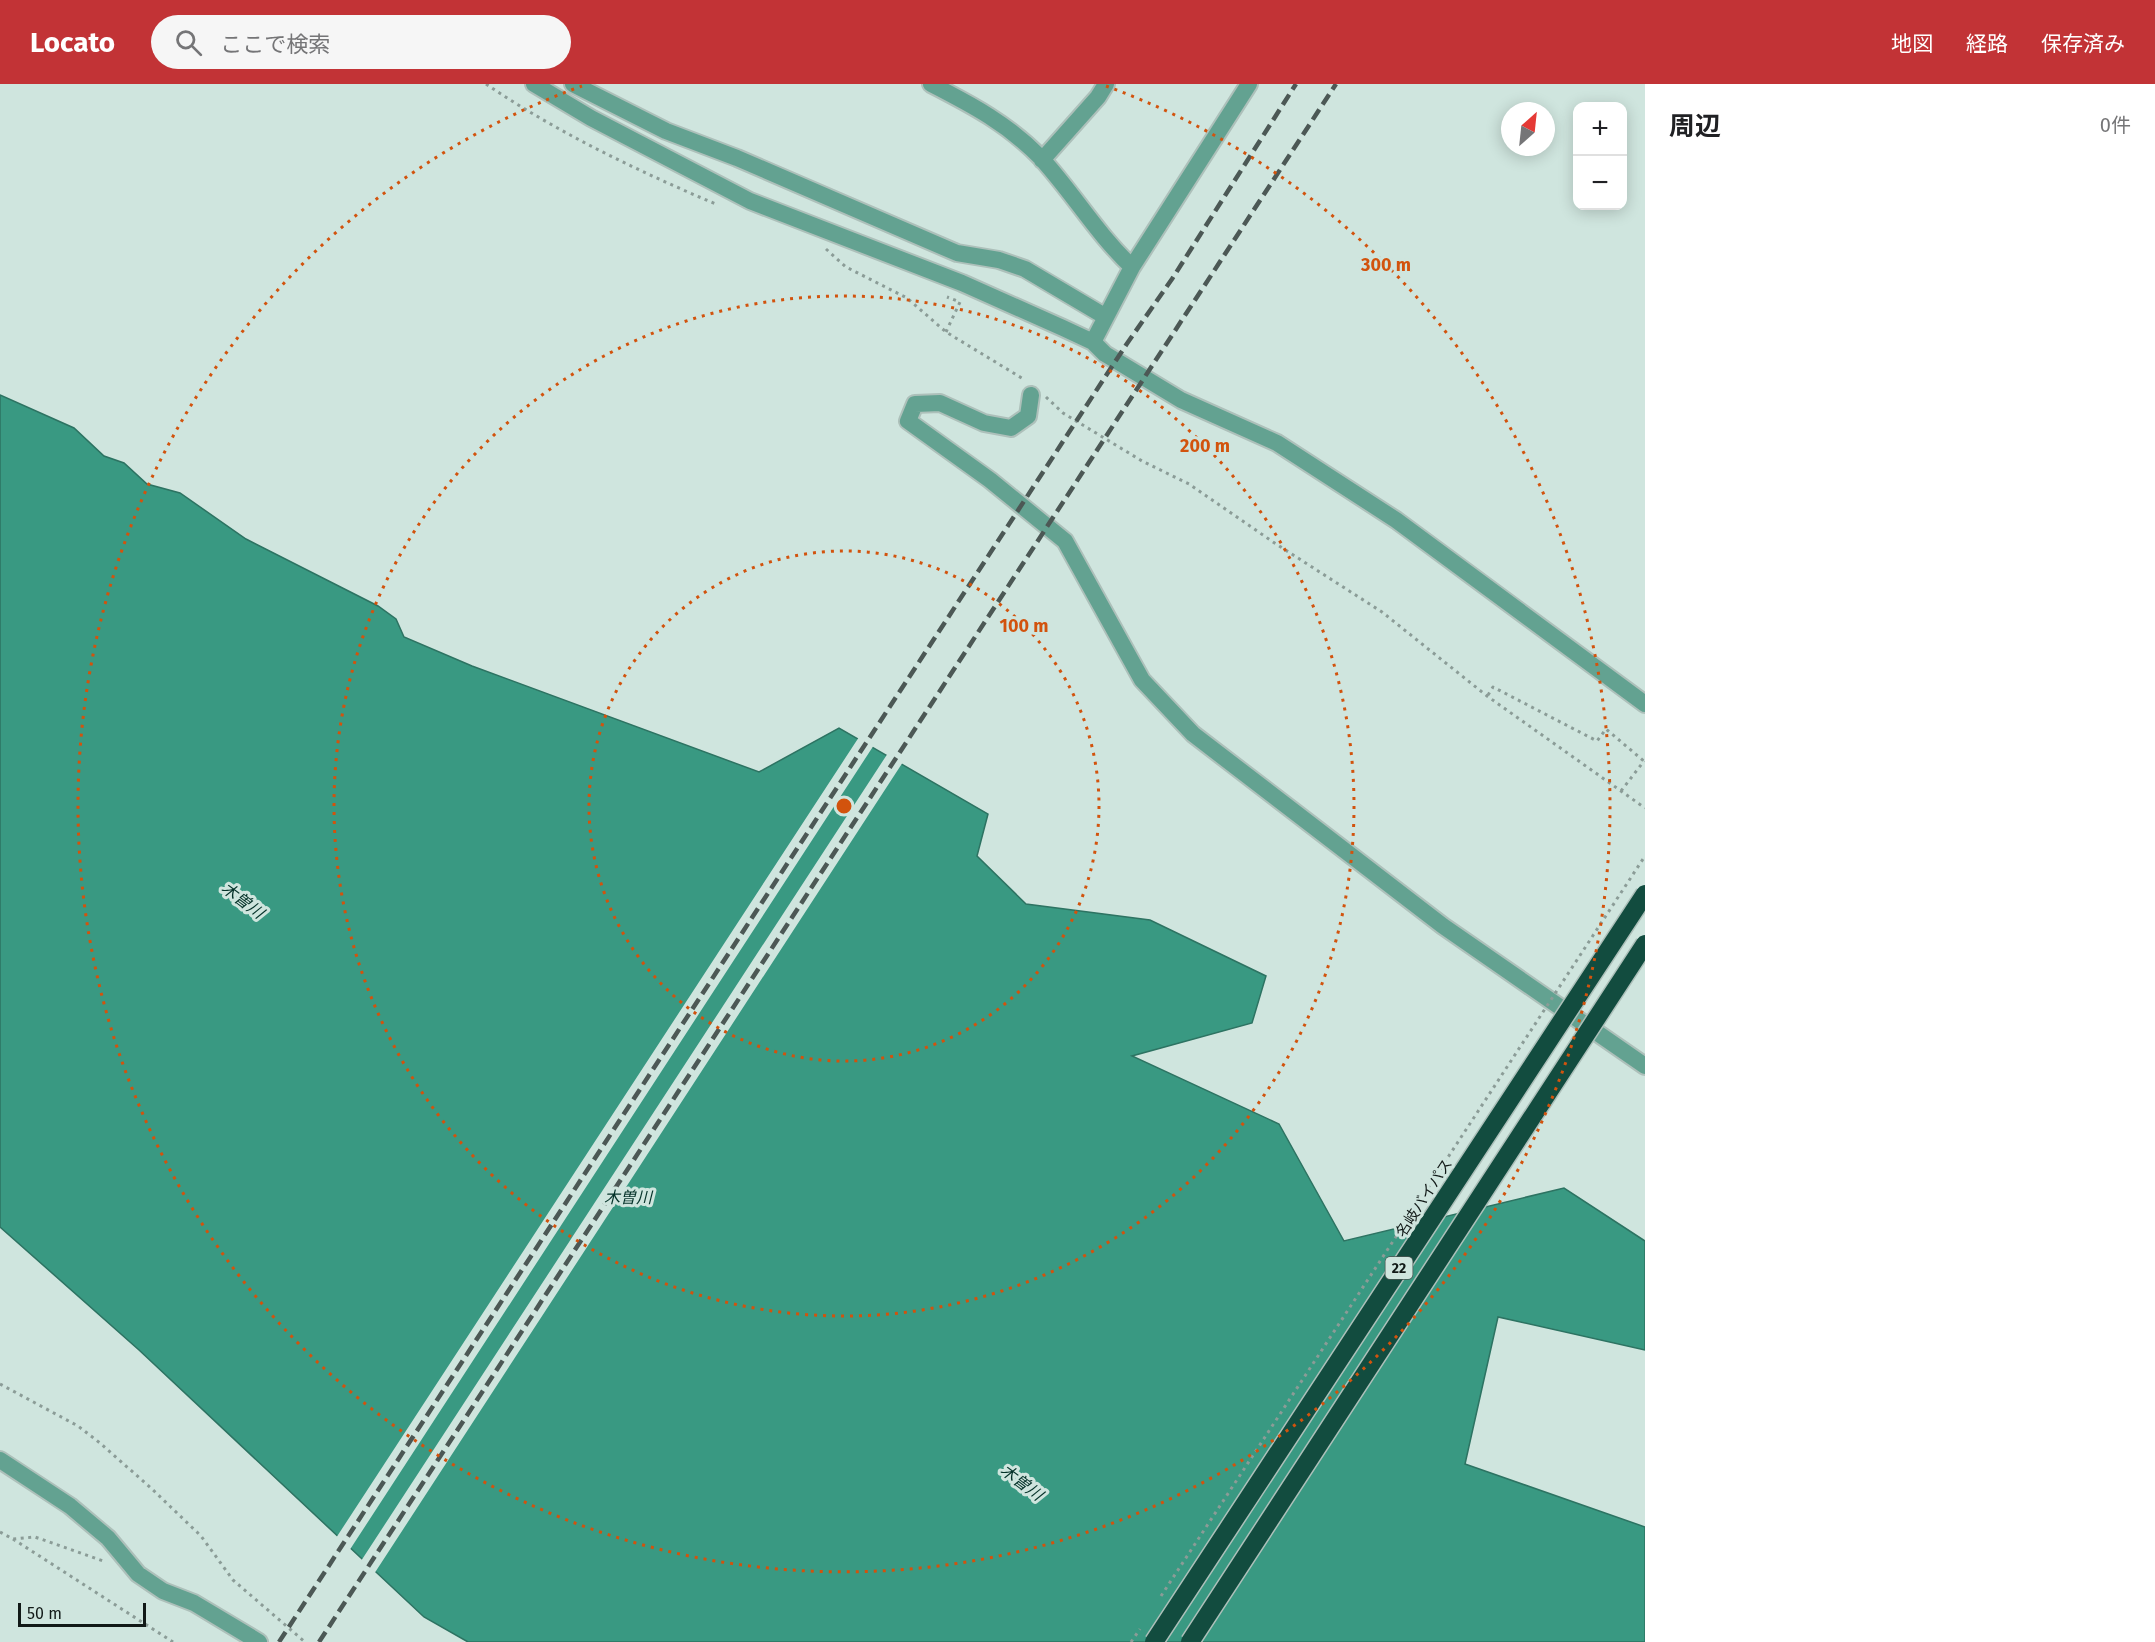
<!DOCTYPE html>
<html lang="ja">
<meta charset="utf-8">
<style>
body{margin:0;font-family:"Fira Sans","Noto Sans JP",sans-serif;background:#f6f6f6;color:#202124}
.controls{position:absolute;right:18px;top:18px;display:grid;overflow:hidden;border-radius:12px;box-shadow:0 3px 15px #0003}
.controls button{width:54px;height:54px;display:grid;place-items:center;padding:0;border:0;border-bottom:2px solid #e0e0e0;background:#fff;color:#202124;font:30px sans-serif}
.compass{position:absolute;left:1501px;top:18px;width:54px;height:54px;border-radius:50%;background:#fff;box-shadow:0 3px 15px #0003;rotate:27deg}
.scale{position:absolute;left:18px;bottom:15px;width:128px;box-sizing:border-box;padding-left:6px;border:3px solid #111917;border-top:0;font-size:16px;line-height:21px;white-space:nowrap;color:#111917;-webkit-text-stroke:4px #cfe5de;paint-order:stroke}
.list{margin:0;padding:0;list-style:none}
h2{display:flex;justify-content:space-between;align-items:center;height:78px;margin:0;padding:0 24px;font-size:26px}
h2 small{font-size:20px;font-weight:400;color:#757577}
.icon{flex:none;width:33px;height:33px;fill:none;stroke:currentColor;stroke-width:2;stroke-linecap:round;stroke-linejoin:round}
.map{position:relative;flex:none;width:1645px;height:1558px;overflow:hidden}
header{display:flex;align-items:center;gap:36px;box-sizing:border-box;height:84px;padding:0 30px;background:#c23336;color:#fff}
header strong{font-size:28px}
nav{display:flex;gap:33px;margin-inline-start:auto;font-size:21px}
.search{width:420px;height:54px;background:#f6f6f6;display:flex;align-items:center;gap:15px;box-sizing:border-box;padding:0 21px;border-radius:33px;color:#757577;font-size:22px}
main{display:flex}
aside{flex:1;background:#fff}
.map>svg:first-child{display:block}
</style>
<header>
<strong>Locato</strong>
<div class="search"><svg class="icon" aria-label="search" viewBox="0 0 24 24"><circle cx="10" cy="10" r="6"/><path d="M15 15l6 6"/></svg>ここで検索</div>
<nav><a>地図</a><a>経路</a><a>保存済み</a></nav>
</header>
<main>
<div class="map">
<svg width="1645" height="1558" viewBox="0 0 1645 1558">
<rect width="100%" height="100%" fill="#cfe5de"/>
<path fill="#399982" stroke="#2d7362" stroke-width="1.5" d="M0,311L74,344L104,372L124,379L147,400L180,409L246,455L378,522L396,535L404,553L472,582L759,688L839,644L988,730L977,772L1026,820L1150,836L1266,892L1252,939L1132,972L1279,1040L1344,1157L1564,1104L1645,1157V1266L1498,1233L1465,1380L1645,1443V1558H468L424,1533L139,1266L0,1143Z"/>
<path fill="#cfe5de" d="M859,653L874,661L349,1467L336,1454Z
M888,669L903,678L374,1490L361,1477Z"/>
<g fill="none" stroke-linecap="round" stroke-linejoin="round">
<g stroke="#adc0ba" stroke-width="20">
<path id="minor" d="M534,0L591,34L750,117L962,199L1063,244L1093,258L1105,270L1181,316L1277,359L1396,436L1645,620
M573,0L666,47L737,74L957,169L999,176L1025,185L1106,233
M931,0C972,21 1008,40 1041,74C1073,109 1097,150 1132,183
M1042,76L1098,13L1106,0
M1093,258L1132,183L1249,0
M1031,311L1028,332L1011,344L984,339L940,319L915,320L908,337L990,396L1065,457L1142,596L1193,650L1443,842L1645,982
M0,1376L70,1422L108,1454L138,1490L163,1507L194,1519L259,1558"/>
</g>
<path stroke="#8b9c97" stroke-width="3" stroke-dasharray="3 4.5" stroke-linecap="butt" d="M486,0C558,49 638,87 718,121
M826,165L846,183L907,214L946,248L1025,296
M946,248L960,218L947,213
M1046,313L1063,329L1142,377L1189,400L1273,458L1382,528L1487,612L1645,724
M1488,611L1493,603L1597,657L1606,645L1645,678
M1621,707L1644,677
M0,1300L78,1342L100,1359L152,1405L201,1452L233,1496L305,1558
M0,1448L13,1455L35,1453L106,1478
M13,1455L173,1558"/>
<use href="#minor" stroke="#63a291" stroke-width="16"/>
<path stroke="#4c5855" stroke-width="4.5" stroke-dasharray="12 6" stroke-linecap="butt" d="M279,1558L1126,261L1172,195L1296,0
M319,1558L1336,0"/>
<g stroke="#adc0ba" stroke-width="21" stroke-linecap="butt">
<path id="highway-bridge" d="M1154,1558L1645,810
M1190,1558L1645,860"/>
</g>
<path stroke="#8b9c97" stroke-width="3" stroke-dasharray="3 4.5" stroke-linecap="butt" d="M1161,1512L1645,772
M1131,1558L1140,1545"/>
<use href="#highway-bridge" stroke="#124c3f" stroke-width="18"/>
</g>
<g fill="none" stroke="#d2530d" stroke-width="3" stroke-dasharray="3 6">
<circle cx="844" cy="722" r="255"/>
<circle cx="844" cy="722" r="510"/>
<path d="M1106 2A766 766 0 1 1 582 2"/>
</g>
<g text-anchor="middle" stroke-width="6" stroke-linejoin="round" paint-order="stroke">
<rect fill="#cfe5de" stroke="#4a5653" stroke-width="1.5" x="1385.5" y="1173" width="27" height="22" rx="4.5"/>
<g font-size="14" font-weight="bold" fill="#111917">
<text x="1399" y="1189">22</text>
</g>
<g font-size="15" fill="#111917" stroke="#cfe5de">
<text transform="translate(1424 1114) rotate(-57)" y="5">名岐バイパス</text>
</g>
<g font-size="16" font-style="italic" fill="#033128" stroke="#cfe5de">
<text transform="translate(243 816) rotate(37)" y="6">木曽川</text>
<text x="628" y="1119">木曽川</text>
<text transform="translate(1022 1398) rotate(37)" y="6">木曽川</text>
</g>
</g>
<circle cx="844" cy="722" r="9" fill="#d2530d" stroke="#cfe5de" stroke-width="3"/>
<g font-size="18" text-anchor="middle" font-weight="bold" fill="#d2530d" stroke="#cfe5de" stroke-width="6" stroke-linejoin="round" paint-order="stroke">
<text x="1386" y="187">300 m</text>
<text x="1205" y="368">200 m</text>
<text x="1024" y="548">100 m</text>
</g>
</svg>
<div class="controls">
<button>+</button>
<button>−</button>
</div>
<svg class="compass" viewBox="-18 -18 36 36"><path d="M0-13l5 13h-10z" fill="#e53935"/><path d="M0 13l5-13h-10z" fill="#757577"/></svg>
<div class="scale">50 m</div>
</div>
<aside>
<h2>周辺<small>0件</small></h2>
<ul class="list">
</ul>
</aside>
</main>
